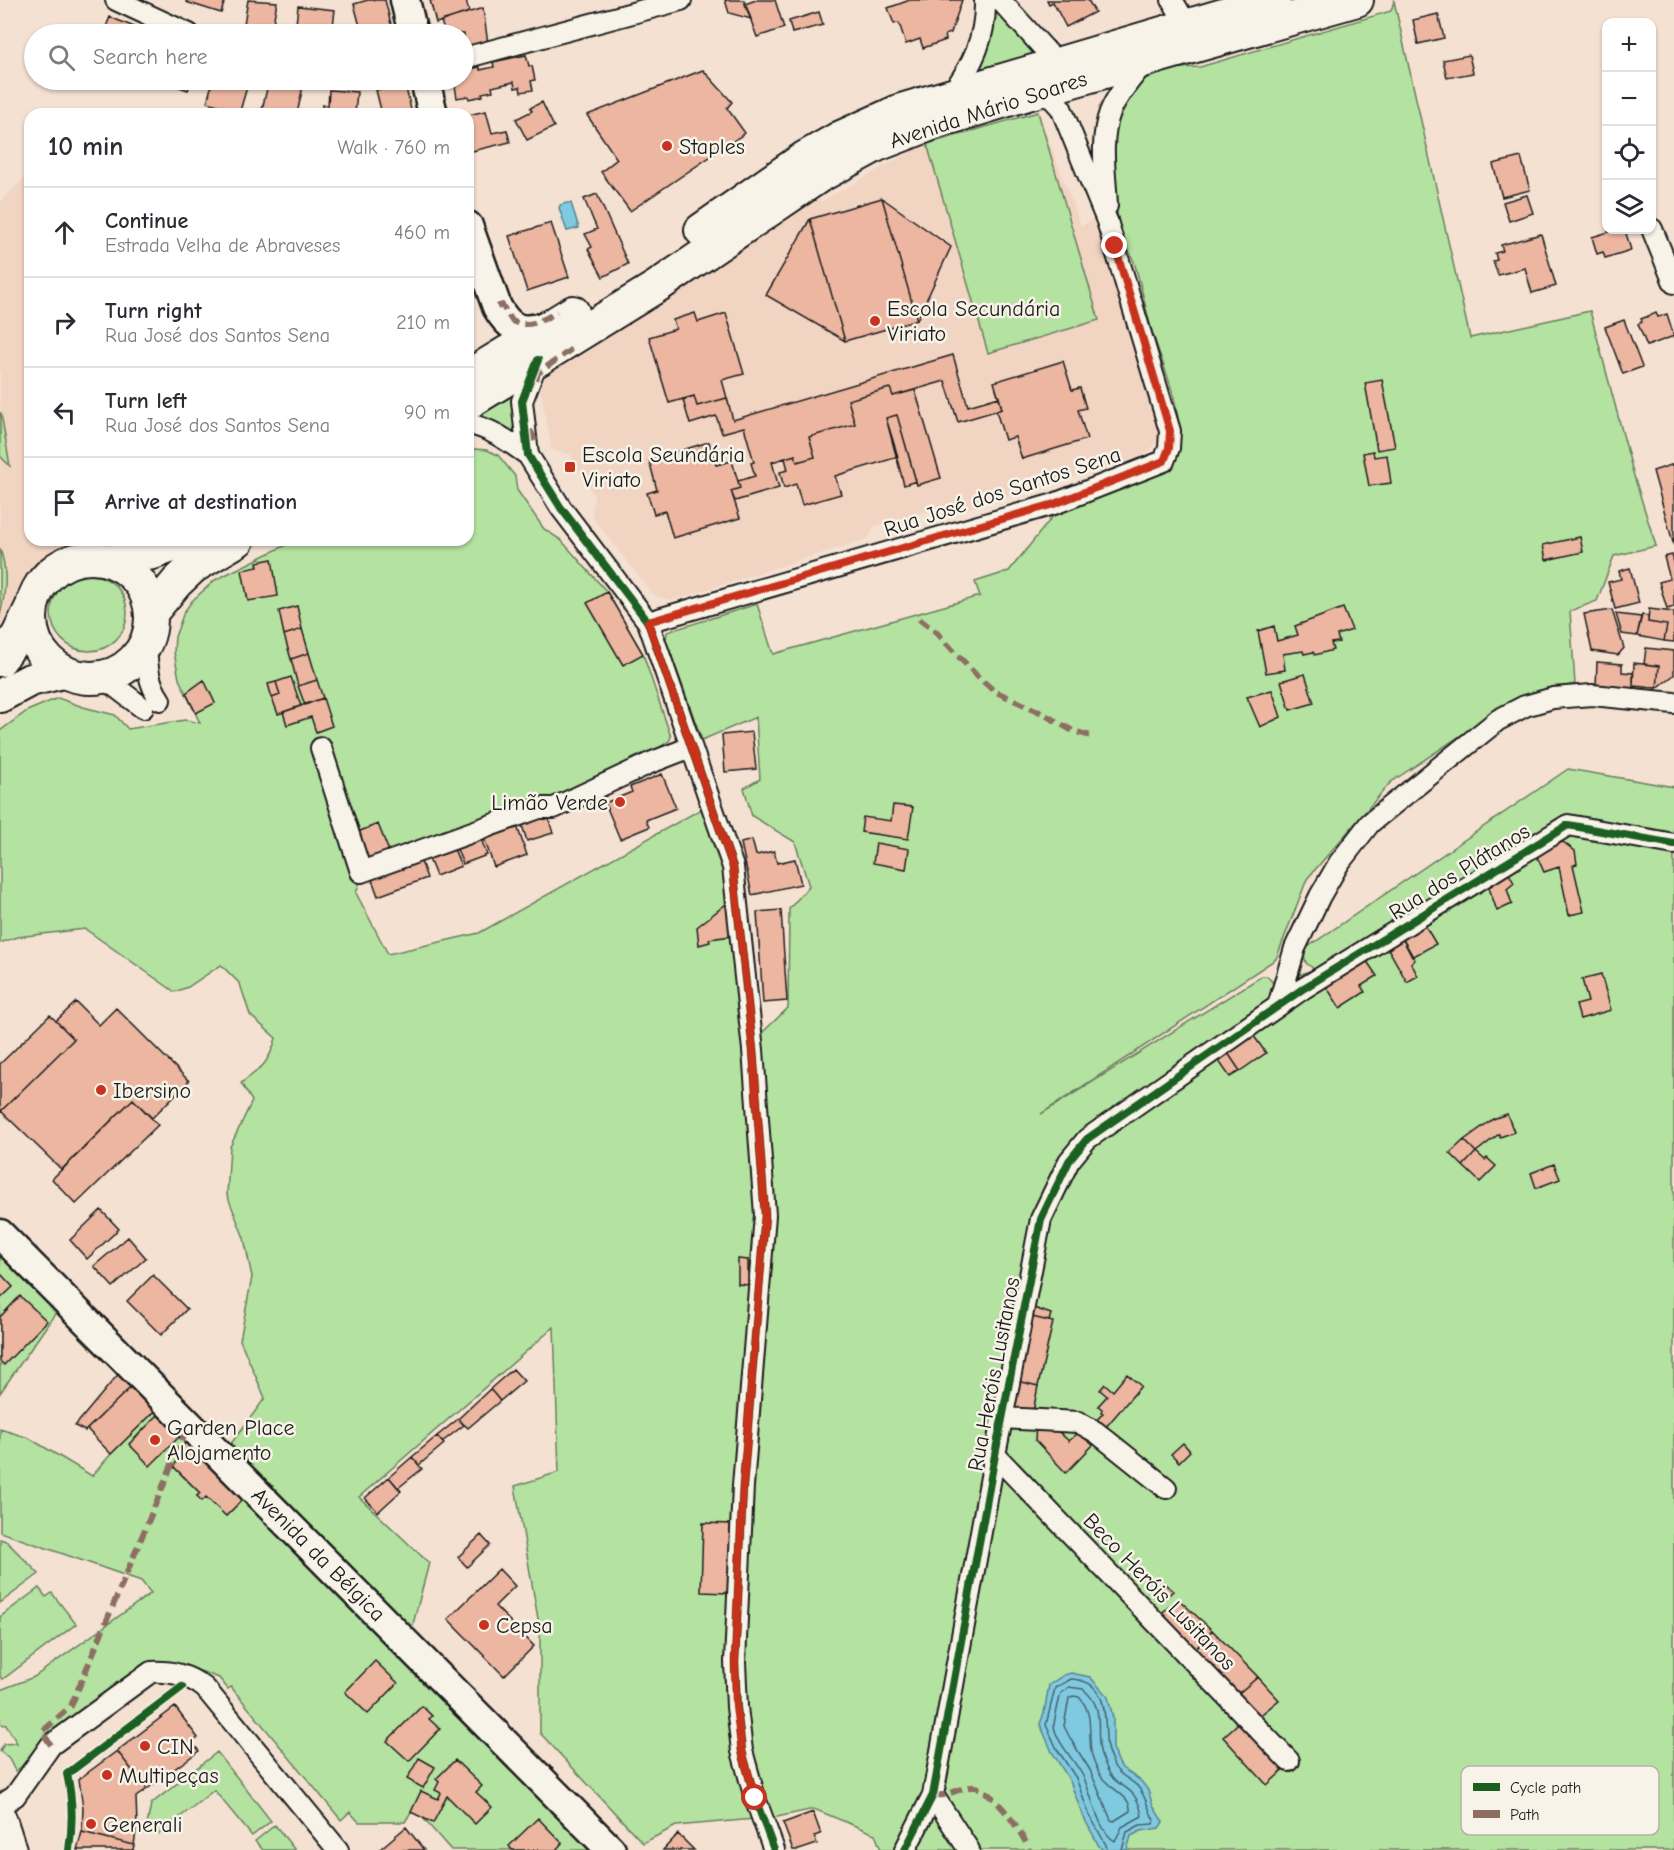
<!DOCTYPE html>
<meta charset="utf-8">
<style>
body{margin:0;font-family:"Comic Neue",sans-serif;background:#f2f2f3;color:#2b2b33}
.controls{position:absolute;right:18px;top:18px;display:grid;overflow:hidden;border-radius:12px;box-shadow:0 2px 4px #0004}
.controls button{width:54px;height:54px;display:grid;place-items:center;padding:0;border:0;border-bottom:2px solid #e1e1e2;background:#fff;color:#2b2b33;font:30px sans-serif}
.stop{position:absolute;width:18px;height:18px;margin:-14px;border:4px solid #c8321e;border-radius:50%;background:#fff}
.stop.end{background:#c8321e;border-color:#fff;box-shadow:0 2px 6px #0008}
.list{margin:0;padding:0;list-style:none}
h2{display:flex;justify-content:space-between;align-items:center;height:78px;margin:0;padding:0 24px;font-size:26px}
h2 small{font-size:20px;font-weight:400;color:#7c7c81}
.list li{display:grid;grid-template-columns:39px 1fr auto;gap:18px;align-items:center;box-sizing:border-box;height:90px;padding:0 24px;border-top:2px solid #e1e1e2}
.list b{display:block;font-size:22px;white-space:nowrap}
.list p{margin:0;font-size:20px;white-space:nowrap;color:#7c7c81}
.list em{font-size:20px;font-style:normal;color:#7c7c81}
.icon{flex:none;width:33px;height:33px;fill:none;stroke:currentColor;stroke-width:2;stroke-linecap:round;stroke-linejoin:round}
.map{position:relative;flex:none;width:1674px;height:1850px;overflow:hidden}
.search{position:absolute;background:#fff;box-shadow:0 2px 4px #0004;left:24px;top:24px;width:450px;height:66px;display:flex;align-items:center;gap:15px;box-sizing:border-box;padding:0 21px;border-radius:33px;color:#7c7c81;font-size:22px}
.panel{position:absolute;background:#fff;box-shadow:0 2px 4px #0004;left:24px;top:108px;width:450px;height:438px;border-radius:18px}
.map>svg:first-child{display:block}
</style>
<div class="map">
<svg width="1674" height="1850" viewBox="0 0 1674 1850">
<rect width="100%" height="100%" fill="#f4e1d2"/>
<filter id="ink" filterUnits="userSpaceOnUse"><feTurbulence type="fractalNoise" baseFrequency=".0167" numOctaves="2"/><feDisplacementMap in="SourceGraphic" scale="12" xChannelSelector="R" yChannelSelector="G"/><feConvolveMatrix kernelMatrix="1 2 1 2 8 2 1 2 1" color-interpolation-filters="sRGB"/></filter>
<g filter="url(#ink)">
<path fill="#f2d4c3" d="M1038,112L1081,226L1093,220L1116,285L1160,434L1151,450L1142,456L966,509L957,503L874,526L868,539L673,600L657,597L651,592L592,517L594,496L570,454L552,450L540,388L547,374L554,366L809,199L822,201L921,146Z
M30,172V540H179L109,561L53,566L31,625L0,657V202Z"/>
<path fill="#b4e2a0" stroke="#687f5e" stroke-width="1.5" d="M1394,1L1470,338L1590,311L1634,476L1656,546L1614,556L1597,601L1570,611L1575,684L1532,693L1490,716L1391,782L1307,879L1276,959L1041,1114L1262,976H1267L1275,985L1314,969L1306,963L1304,955L1305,949L1568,769L1674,787V1850H881L875,1834L814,1809L777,1817L676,1826L643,1843L540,1733V1630L515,1486L559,1472L554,1327L359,1497L429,1563L412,1628L230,1445L265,1398L240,1340L252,1277L244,1238L227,1195L230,1147L252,1101L241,1083C262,1068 269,1063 276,1038L250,1015L240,984L221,965L188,987L175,992L85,929L17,937L0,943V731L27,711L58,698L83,707L115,715L128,729L185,720L200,723L179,679L174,652L175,637L184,612L192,601L215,580L296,540H468V453L475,449L487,450L498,455L515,476L517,490L544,529L561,540L607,592L643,654L671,737L669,741L654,751L559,797L367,863L356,893L388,954L479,933L703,808L720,857L730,901L743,1051L788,1008L789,909L809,886L795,842L752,816L744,788L760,779L756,717L702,740L666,640L667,632L757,604L773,654L980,596L975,582L1009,571L1053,516L1162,470C1168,460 1179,445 1179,433C1179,398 1161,362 1151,328C1145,306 1141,284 1134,262C1129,250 1121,237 1119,224C1112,188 1105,121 1129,92C1146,72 1176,67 1200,67L1391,11Z
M992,3L1037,55L980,72L977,71Z
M1038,112L1099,320L988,353L927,144Z
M519,384C514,406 513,422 520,445C504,429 492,418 470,413Z
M0,413H1L10,466L0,456Z
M0,549C8,572 6,591 0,615Z
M51 613a38 38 0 1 1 76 0a38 38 0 1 1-76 0Z
M0,1253L57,1311L0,1393Z
M157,1409L186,1440L174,1467L200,1493L197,1496L206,1497L226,1516L245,1497L596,1850H451L422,1817L411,1812L405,1822H359L350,1812L341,1820L231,1687L228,1689L219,1678L200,1671L161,1661L148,1663L125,1677L48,1734L21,1767L15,1771L9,1759L0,1751L4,1744L17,1743L6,1725L0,1724V1690L34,1677L151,1593L141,1581L0,1532V1429L29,1438L92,1476L111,1454Z
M0,1539L6,1541L39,1574L0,1603Z
M39,1588L46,1597L52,1593L76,1624L3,1679L0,1677V1617Z
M217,1752L271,1821L252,1836L214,1790L159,1834L146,1830L151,1804Z
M275,1825L295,1850H263L255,1841Z"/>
<path fill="#80cae1" stroke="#588492" stroke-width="1.5" d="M567,203H571L579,228L567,231L559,208L560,205Z
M1071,1673L1090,1677L1108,1697L1113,1718V1748L1119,1763L1122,1768L1141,1781L1148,1790L1153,1806L1163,1822L1159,1828L1141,1831L1131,1836L1127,1850H1103L1099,1846L1083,1816L1070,1781L1052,1752L1040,1724L1044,1713L1049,1685L1064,1675Z"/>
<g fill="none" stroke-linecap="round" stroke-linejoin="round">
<path stroke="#44626b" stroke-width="1.5" d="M1069,1687L1083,1689C1106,1708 1095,1727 1100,1751C1101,1756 1105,1763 1107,1769C1117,1791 1136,1782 1142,1816L1122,1827L1115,1841C1099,1833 1091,1794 1084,1778C1077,1763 1055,1741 1054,1725C1054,1722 1060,1697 1061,1693Z
M1073,1696L1079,1697C1094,1713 1088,1731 1091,1751C1092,1758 1096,1766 1099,1773C1106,1788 1132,1795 1130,1811L1114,1821L1111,1820L1090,1770L1071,1740L1064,1726L1069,1698Z
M1107,1850L1106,1845L1089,1814L1076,1778L1057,1749L1046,1725L1055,1688L1071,1679C1112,1681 1103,1720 1107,1748C1108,1753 1112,1760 1114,1766C1119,1776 1131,1779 1138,1787C1146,1796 1148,1809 1154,1820L1153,1824L1140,1825L1127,1832L1122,1850"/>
</g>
<path fill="#ecb6a0" stroke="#1c1c1c" stroke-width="1.5" d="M187,0H225L221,13L186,2Z
M248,0L277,2L271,34L243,30Z
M368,0H385L393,32L381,34H362L354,4Z
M430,0H466L469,12L436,23Z
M725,0H744L751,19L729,13Z
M756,0H775L784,28L757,37L745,4Z
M910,0H962L951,33L945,35L946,40L923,48L920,39L906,44L899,23L894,24L888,8Z
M1047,0H1088L1095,12L1066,27L1053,2L1049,4Z
M298,6L335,10L332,34H295Z
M483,8L488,44L464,51V34H445L441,21Z
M819,12L823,25L792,33L789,21Z
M1438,14L1444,38L1418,44L1413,20Z
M110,17L144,31L143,34H98L99,32L103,34Z
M526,55L529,66H532L535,80L531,81L533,90L521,92L520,87L515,88L514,82L492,87L493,91L482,93L483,96L469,99L468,96L457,98L454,80H464V70L480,67V70L494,67L493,62Z
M1469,55L1473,73L1447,78L1443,60Z
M703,70L732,102L727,108L745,133L630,211L601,172L617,159L587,115Z
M159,80H192L188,90Z
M213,80H249L240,111L207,102Z
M269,80L303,86L297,114H261Z
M405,84L412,114H382L376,90Z
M329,90L357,92L355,114H322V105L328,106Z
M542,102L554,127L527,140L516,119L532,111L530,108Z
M486,111L492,133L507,130L510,142L468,152V115Z
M1521,157L1530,190L1502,197L1493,164Z
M597,194L628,264L603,277L588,249L592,247L585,234L597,229L584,199Z
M1527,195L1533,213L1509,221L1503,202Z
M882,198L951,247L917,320L845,341L766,295L810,219Z
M882,198L917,320L845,341L810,219Z
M551,223L569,277L527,291L509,236Z
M1615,230H1625L1631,250L1605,258L1603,252L1597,254L1592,237Z
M1541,234L1556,286L1532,293L1525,268L1498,275L1493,261L1497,260L1495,253L1503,251L1501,245Z
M695,313L698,322L726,313L744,374L722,380L727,398L697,406L694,396L669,403L649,337L676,329L673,320Z
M1656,313L1658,317L1667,314L1674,336L1647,346L1638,324L1642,322L1641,319Z
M1624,320L1642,367L1623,374L1605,327Z
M953,355L968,406L999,397L1002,409L958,422L945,381L893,396L890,388L848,400L855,424L809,437L815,457L797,462L795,455L772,462L779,488L735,501L731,491L740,488L738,481L755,476L751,463L754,462L744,427L722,433L716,416L690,424L683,400L694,396L697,406L727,398L733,420Z
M1063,361L1072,390L1080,388L1086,408L1078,410L1087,439L1022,459L1015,437L1005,440L996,411L1002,409L994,382Z
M1382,380L1395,447L1377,450L1365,383Z
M890,388L893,396L915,390L941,478L917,485L897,415L886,418L898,457L835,476L841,494L802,505L796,484L784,488L780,472L788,470L785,458L795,455L797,462L815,457L809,437L855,424L848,400Z
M897,415L916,481L904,485L886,418Z
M709,442L716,465L732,461L740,488L731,491L740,518L673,538L665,511L654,514L647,493L657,490L649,460Z
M1373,451L1374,457L1387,455L1391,483L1369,486L1363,453Z
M1674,464V546L1653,471Z
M1580,537L1583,552L1546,560L1543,545Z
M1672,555L1674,562V607L1667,609L1659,582L1670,579L1664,557Z
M272,559L278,596L248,601L242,570L258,567L257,562Z
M1630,568L1639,603L1615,609L1608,582L1621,579L1619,571Z
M607,592L643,654L623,665L587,603Z
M297,606L302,629L284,635L279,611Z
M1343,608L1352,630L1337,635L1339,642L1331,643L1333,650L1315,655L1313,652L1304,654L1303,651L1283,654L1285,670L1266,673L1258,631L1274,626L1277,641L1298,635L1295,626Z
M1649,609L1674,612V642L1664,641L1667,625L1648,622Z
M1612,610L1624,648L1618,655L1592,651L1584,614Z
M1616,614L1641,617L1637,636L1622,634Z
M1642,615L1648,616V622L1667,625L1664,641L1637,636Z
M302,629L309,653L291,659L284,635Z
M1646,648L1674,651V675L1657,688L1659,666L1644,664Z
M309,653L317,680L298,686L291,659Z
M1597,662L1622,664V672L1633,673V689L1596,687Z
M1634,663L1659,666L1657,688L1633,686Z
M1305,674L1314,703L1290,710L1281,681Z
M291,677L301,706L278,714L272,698L280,695L276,682Z
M204,680L215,703L196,713L186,693Z
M317,680L323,698L305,705L298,686Z
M276,682L280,695L272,698L268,684Z
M1272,690L1281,717L1260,727L1247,697Z
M323,698L332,726L316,732L311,717L287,725L283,712Z
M752,732L756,769L725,772L722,735Z
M662,774L676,808L646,820L649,827L620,839L605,803L632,792L630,787Z
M893,805L913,807L908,839L861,832L863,817L891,821Z
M546,810L553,833L527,841L520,819Z
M515,820L527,855L494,867L482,832Z
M378,824L390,854L367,863L355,833Z
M479,833L487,855L463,864L454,842Z
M752,840L756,855L774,851L777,863L795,859L801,884L752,895L741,843Z
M1563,842L1575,851L1577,864L1573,865L1584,912L1569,915L1559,867L1544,872L1535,852Z
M876,843L909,849L906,869L873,863Z
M452,844L461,866L436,876L427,854Z
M419,856L427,878L378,896L370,874Z
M1506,868L1514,883L1507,889L1512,904L1497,911L1486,879Z
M730,901L732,936L709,939L710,942L699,945L697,927Z
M781,910L787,1001L763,1003L757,912Z
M1423,922L1436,944L1412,957L1400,934Z
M1400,934L1415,960L1411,963L1418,976L1407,982L1385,943Z
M1364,957L1377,976L1361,986L1365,992L1340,1008L1324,983Z
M1601,974L1611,1010L1580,1019L1576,1005L1588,1002L1582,979Z
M76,1002L99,1025L116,1008L189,1081L152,1118L133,1099L62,1170L1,1111L74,1039L56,1021Z
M50,1015L74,1039L0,1112V1064Z
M1251,1032L1266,1053L1240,1071L1226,1050Z
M1226,1050L1240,1071L1230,1077L1216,1057Z
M133,1099L158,1125L76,1204L52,1179Z
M1507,1114L1514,1132L1500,1137L1499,1134L1476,1152L1464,1140L1493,1119Z
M1464,1140L1476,1152L1463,1166L1450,1153Z
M1476,1152L1485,1160L1487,1158L1496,1166L1480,1182L1463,1166Z
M1554,1164L1560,1179L1536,1188L1531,1173Z
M101,1210L119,1229L87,1259L70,1240Z
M128,1237L146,1258L113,1287L94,1266Z
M738,1259L748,1260V1285L738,1284Z
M0,1273L13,1287L0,1299Z
M153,1275L187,1309L161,1335L127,1301Z
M20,1296L47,1321L4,1365L0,1361V1317Z
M1031,1307L1051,1314L1049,1321L1028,1316Z
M1028,1316L1053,1322L1038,1386L1014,1380Z
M513,1369L524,1381L500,1401L490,1389Z
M120,1372L133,1385L85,1431L75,1426Z
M1127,1374L1141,1386L1105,1428L1096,1421L1103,1413L1101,1412L1102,1409L1098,1406L1107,1396L1100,1390L1105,1384L1113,1391Z
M1014,1380L1038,1386L1032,1417L1008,1411Z
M133,1385L157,1409L111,1454L87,1429Z
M490,1389L500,1401L468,1428L458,1419Z
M160,1413L181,1435L150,1466L129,1444Z
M458,1419L464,1425L442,1442L437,1436Z
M1036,1424L1052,1426L1069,1441L1078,1433L1093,1445L1066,1473L1035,1440Z
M437,1436L444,1444L419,1465L412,1457Z
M186,1440L245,1497L226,1516L206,1497L202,1501L197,1496L200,1493L174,1467Z
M1183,1443L1190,1451L1179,1462L1171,1454Z
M412,1457L422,1469L398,1488L389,1477Z
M389,1477L401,1491L378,1512L365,1498Z
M703,1523L731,1524L728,1593L701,1592Z
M481,1535L490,1545L467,1567L458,1557Z
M499,1569L515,1586L495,1606L534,1646L504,1676L448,1619Z
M1165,1584L1173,1591L1163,1600L1156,1593Z
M1178,1599L1212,1630L1193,1652L1157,1617Z
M1212,1630L1258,1677L1234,1697L1193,1652Z
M375,1661L398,1683L368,1714L345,1692Z
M1258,1677L1279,1700L1258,1717L1234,1697Z
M422,1706L432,1716L429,1719L440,1729L409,1761L387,1741Z
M175,1707L198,1738L192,1743L199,1751L147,1789L117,1751Z
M1245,1717L1289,1765L1267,1785L1223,1737Z
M117,1751L147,1789L136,1797L137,1825L134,1845L82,1832L83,1808L79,1779Z
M419,1758L435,1767L423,1788L407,1779Z
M455,1760L482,1786L476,1792L492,1807L475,1824L447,1796L433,1823L411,1812L421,1791L438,1799L441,1793L435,1790L439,1782L436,1779Z
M813,1812L821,1834L814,1836L817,1844L799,1850H793L783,1823Z
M538,1818L562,1843L556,1850H512L509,1846Z
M406,1827L424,1850H381L380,1849Z
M82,1832L134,1845L133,1850H77Z
M678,1834L694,1850H663Z"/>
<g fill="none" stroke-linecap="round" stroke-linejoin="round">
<g stroke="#1c1c1c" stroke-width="24">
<path id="street" d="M116,0L189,34
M1000,0L1057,63
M1172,0L1187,25
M464,58L681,0
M951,94C973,65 986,37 985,0
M1107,206C1106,177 1099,141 1110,112C1117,94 1133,77 1145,61
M1652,229L1674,283
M538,360L522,401L528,455L561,508L648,622L733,867L753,1050L765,1215L743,1486L735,1662L737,1707L742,1751L755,1798L774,1850
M468,424C491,428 509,442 528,455
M648,622L1054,504L1164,461L1169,448L1170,431L1107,221L1061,108L1052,98L1034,92
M146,644C147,664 148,683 160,700
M95,678L113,685L143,708
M321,748L361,872L539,808H554L650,763L691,747
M1278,1006L1295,948L1320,896L1339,863L1370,823L1498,720L1525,706L1553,698L1592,695L1674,703
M1002,1418L1078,1422L1096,1432L1166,1488
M995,1455L1289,1761
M933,1795L969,1850
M0,1806L15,1796L51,1745L151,1672C172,1671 188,1675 205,1688L338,1850
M905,1850L933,1795L995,1455L1041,1219L1069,1161L1087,1139L1304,988L1568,825L1674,844"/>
</g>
<g stroke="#1c1c1c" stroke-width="33">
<path id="secondary" d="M405,0L413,34
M425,80L433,114
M468,226L497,307C512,333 522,332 550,326
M0,1234L611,1850"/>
</g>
<g stroke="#1c1c1c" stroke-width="36">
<path id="primary" d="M701,230L804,158L841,137L901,110L1274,0
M468,376L573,312
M468,403L659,285L818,177L877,145L937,122L1034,92L1357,0
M31 618a60 60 0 1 1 120 0a60 60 0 1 1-120 0Z
M109,561L153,553L188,540
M151,613L177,582L193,567L238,540
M0,660L18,635L32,606
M0,696L30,680L63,672
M0,1819L10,1850"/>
</g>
<use href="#street" stroke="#f7f3e8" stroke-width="20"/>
<use href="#secondary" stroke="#f7f3e8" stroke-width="28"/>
<use href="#primary" stroke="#f7f3e8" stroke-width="32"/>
<path stroke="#8d6e63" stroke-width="6" stroke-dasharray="12 6" stroke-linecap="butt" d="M497,307L502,305L512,321C529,329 542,320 557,312
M536,380L538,373L576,346
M530,430L538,446
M919,619L936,632L977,676L994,691L1040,712L1073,731L1094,737
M51,1745L42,1732L71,1706L184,1436L191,1426
M933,1795C937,1795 943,1796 947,1794C956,1792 965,1786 974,1787C992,1788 1024,1834 1029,1850"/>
<g stroke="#f7f3e8" stroke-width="11">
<path id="cycleway" d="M538,360L522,401L528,455L561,508L648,622L733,867L753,1050L765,1215L743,1486L735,1662L737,1707L742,1751L755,1798L774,1850
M69,1850C73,1824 73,1800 67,1774L182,1687
M905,1850L933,1795L995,1455L1041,1219L1069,1161L1087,1139L1304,988L1568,825L1674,844"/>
</g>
<use href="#cycleway" stroke="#1b5e20" stroke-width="8"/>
</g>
</g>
<g fill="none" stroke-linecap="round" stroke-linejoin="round" filter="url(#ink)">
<path stroke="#c8321e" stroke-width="8" d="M755,1798L742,1751L736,1707L735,1662L743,1486L765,1215L753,1050L733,867L648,622L1054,504L1164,461L1169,448L1170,431L1115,246"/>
</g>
<g fill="#c8321e" stroke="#f7f3e8" stroke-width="2">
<circle cx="667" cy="146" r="6"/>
<circle cx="875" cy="321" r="6"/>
<rect x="564" y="461" width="12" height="12" rx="3"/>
<circle cx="620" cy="802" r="6"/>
<circle cx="101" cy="1090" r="6"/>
<circle cx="155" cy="1440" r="6"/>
<circle cx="484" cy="1625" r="6"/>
<circle cx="145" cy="1746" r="6"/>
<circle cx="107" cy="1775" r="6"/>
<circle cx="91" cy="1824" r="6"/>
</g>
<g text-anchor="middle" stroke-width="5" stroke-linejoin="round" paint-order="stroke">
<g font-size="22" fill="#1c1c1c" stroke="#f7f3e8">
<text transform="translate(988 109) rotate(-18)" y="8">Avenida Mário Soares</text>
<text transform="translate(1002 491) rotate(-18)" y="8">Rua José dos Santos Sena</text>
<text transform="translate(1459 871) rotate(-32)" y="8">Rua dos Plátanos</text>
<text transform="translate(993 1374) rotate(-79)" y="8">Rua Heróis Lusitanos</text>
<text transform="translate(319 1554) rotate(45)" y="8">Avenida da Bélgica</text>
<text transform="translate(1160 1591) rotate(46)" y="8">Beco Heróis Lusitanos</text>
</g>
<g font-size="22" fill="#1c1c1c" stroke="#f7f3e8" text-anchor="start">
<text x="679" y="154">Staples</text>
<text x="887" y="316">Escola Secundária<tspan x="887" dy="25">Viriato</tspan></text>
<text x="582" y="462">Escola Seundária<tspan x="582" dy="25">Viriato</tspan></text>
<text x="608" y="810" text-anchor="end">Limão Verde</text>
<text x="113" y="1098">Ibersino</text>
<text x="167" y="1435">Garden Place<tspan x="167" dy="25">Alojamento</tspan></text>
<text x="496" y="1633">Cepsa</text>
<text x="157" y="1754">CIN</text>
<text x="119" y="1783">Multipeças</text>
<text x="103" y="1832">Generali</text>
</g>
</g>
<rect x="1461" y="1766" width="198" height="69" rx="9" fill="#f7f3e8" stroke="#b5b2ab" stroke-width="1.5"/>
<rect x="1473" y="1783" width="27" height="8" fill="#1b5e20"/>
<rect x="1473" y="1810" width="27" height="8" fill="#8d6e63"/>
<g font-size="16" fill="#1c1c1c">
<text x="1510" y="1793">Cycle path</text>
<text x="1510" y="1820">Path</text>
</g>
</svg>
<div class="controls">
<button>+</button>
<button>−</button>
<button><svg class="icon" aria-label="locate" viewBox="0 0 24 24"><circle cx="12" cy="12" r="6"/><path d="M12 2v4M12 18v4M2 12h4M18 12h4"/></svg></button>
<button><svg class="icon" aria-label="layers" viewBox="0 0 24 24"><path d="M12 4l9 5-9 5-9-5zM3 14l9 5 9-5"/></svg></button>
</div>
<div class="stop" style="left:755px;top:1798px"></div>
<div class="stop end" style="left:1115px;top:246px"></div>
<div class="search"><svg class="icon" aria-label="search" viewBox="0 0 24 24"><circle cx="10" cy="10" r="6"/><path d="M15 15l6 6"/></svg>Search here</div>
<section class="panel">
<h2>10 min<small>Walk · 760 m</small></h2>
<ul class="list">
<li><svg class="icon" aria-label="ahead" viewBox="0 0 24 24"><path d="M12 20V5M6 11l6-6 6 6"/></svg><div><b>Continue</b><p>Estrada Velha de Abraveses</p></div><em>460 m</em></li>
<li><svg class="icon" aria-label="right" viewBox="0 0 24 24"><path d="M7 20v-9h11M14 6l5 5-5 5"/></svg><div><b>Turn right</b><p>Rua José dos Santos Sena</p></div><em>210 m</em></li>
<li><svg class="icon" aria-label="left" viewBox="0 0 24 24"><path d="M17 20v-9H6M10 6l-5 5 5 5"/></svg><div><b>Turn left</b><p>Rua José dos Santos Sena</p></div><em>90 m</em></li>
<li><svg class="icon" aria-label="arrive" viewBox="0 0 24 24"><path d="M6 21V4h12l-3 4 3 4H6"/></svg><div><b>Arrive at destination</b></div></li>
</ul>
</section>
</div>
